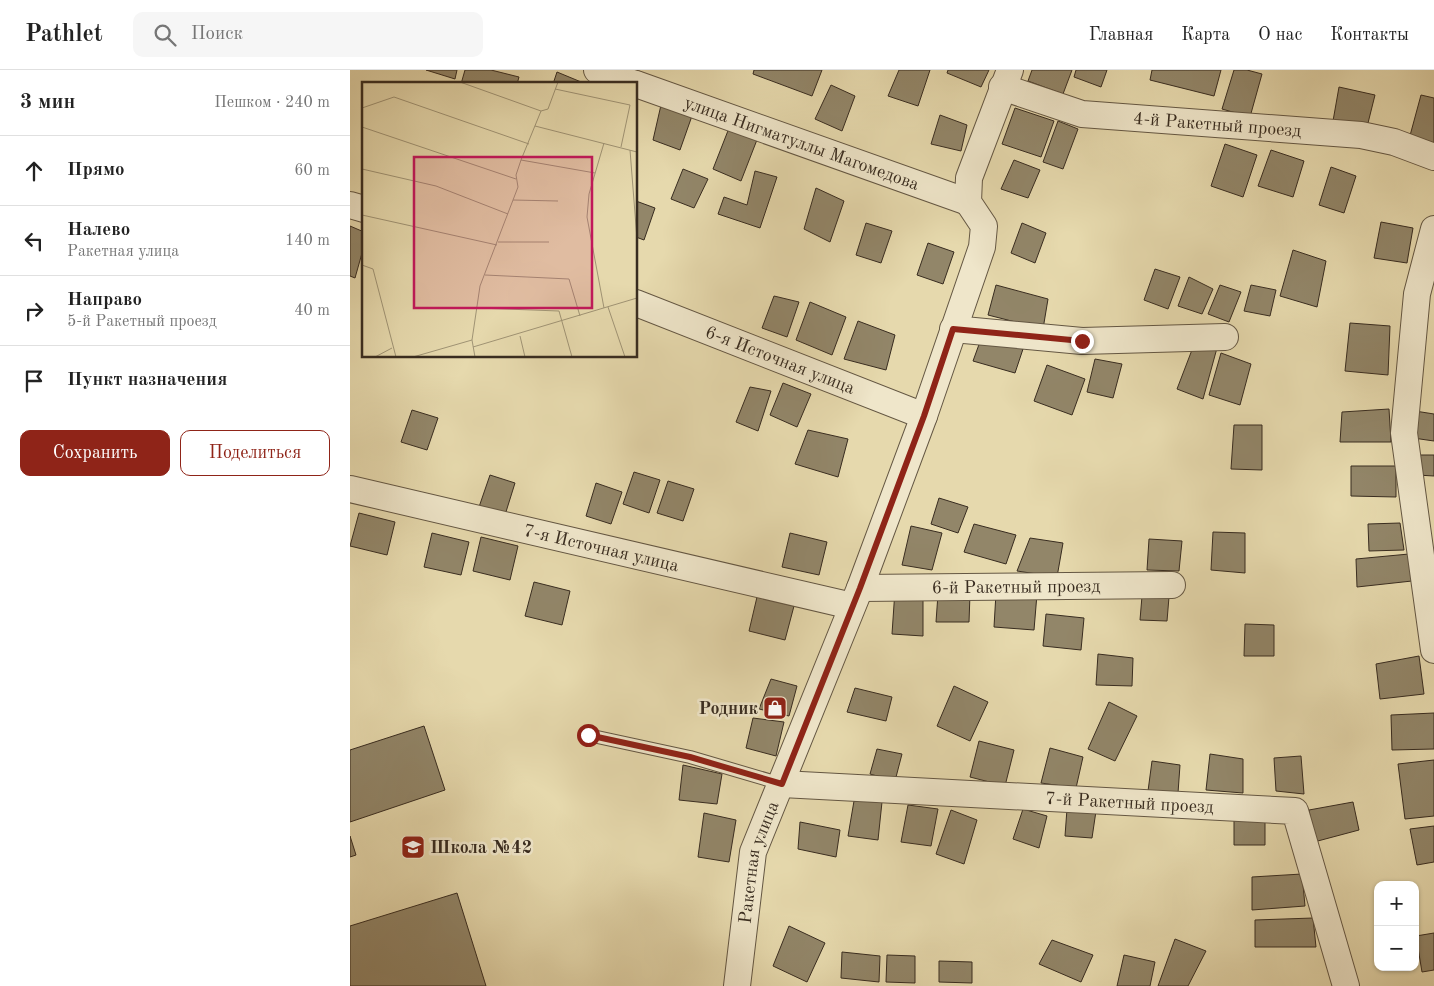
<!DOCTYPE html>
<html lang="ru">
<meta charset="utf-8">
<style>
body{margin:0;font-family:"Old Standard TT",serif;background:#f6f6f6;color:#222}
.controls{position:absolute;right:15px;bottom:15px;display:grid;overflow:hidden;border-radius:10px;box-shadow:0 1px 4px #0004}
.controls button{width:45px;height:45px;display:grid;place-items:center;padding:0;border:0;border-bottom:1px solid #e0e0e0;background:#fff;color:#222;font:25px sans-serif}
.stop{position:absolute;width:15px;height:15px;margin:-11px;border:4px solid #8f2418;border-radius:50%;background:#fff}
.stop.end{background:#8f2418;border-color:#fff;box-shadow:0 1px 5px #0008}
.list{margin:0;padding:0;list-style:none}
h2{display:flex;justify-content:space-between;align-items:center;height:65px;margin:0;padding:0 20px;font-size:21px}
h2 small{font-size:16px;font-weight:400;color:#767676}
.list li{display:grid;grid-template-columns:32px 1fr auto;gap:15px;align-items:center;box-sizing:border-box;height:70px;padding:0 20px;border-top:1px solid #e0e0e0}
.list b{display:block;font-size:19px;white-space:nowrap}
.list p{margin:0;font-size:16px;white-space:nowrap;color:#767676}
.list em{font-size:16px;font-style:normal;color:#767676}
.actions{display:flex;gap:10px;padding:15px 20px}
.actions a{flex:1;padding:11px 0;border:1px solid #8f2418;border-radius:10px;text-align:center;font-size:18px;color:#8f2418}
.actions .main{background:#8f2418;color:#fff}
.icon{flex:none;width:28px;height:28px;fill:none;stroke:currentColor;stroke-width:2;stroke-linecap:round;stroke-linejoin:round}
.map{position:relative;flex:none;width:1084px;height:916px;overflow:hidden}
header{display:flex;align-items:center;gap:30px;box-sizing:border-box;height:70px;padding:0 25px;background:#fff;border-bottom:1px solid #e0e0e0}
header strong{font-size:24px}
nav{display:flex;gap:28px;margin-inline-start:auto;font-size:18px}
.search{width:350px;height:45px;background:#f6f6f6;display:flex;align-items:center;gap:12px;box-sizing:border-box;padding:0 18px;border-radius:10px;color:#767676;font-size:19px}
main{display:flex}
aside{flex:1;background:#fff}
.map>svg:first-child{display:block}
</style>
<header>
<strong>Pathlet</strong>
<div class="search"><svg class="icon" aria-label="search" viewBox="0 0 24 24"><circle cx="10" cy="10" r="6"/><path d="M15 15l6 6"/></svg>Поиск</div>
<nav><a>Главная</a><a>Карта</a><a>О нас</a><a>Контакты</a></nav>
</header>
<main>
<aside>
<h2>3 мин<small>Пешком · 240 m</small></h2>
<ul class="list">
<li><svg class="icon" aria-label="ahead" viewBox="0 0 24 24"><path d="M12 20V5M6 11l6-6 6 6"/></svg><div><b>Прямо</b></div><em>60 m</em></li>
<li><svg class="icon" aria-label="left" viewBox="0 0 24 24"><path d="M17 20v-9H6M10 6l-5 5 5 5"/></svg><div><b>Налево</b><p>Ракетная улица</p></div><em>140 m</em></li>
<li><svg class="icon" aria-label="right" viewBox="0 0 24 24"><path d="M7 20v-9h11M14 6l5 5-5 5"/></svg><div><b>Направо</b><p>5-й Ракетный проезд</p></div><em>40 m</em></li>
<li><svg class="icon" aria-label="arrive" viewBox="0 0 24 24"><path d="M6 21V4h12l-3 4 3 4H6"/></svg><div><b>Пункт назначения</b></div></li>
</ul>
<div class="actions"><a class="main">Сохранить</a><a>Поделиться</a></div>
</aside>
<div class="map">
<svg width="1084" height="916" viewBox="0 0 1084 916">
<rect width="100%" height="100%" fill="#e6d9ad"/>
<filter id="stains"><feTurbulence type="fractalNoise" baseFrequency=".004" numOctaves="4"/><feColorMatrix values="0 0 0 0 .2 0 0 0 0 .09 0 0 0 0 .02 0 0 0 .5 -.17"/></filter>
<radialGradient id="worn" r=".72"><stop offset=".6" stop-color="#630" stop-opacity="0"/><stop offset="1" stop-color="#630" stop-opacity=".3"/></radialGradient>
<path fill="#928669" stroke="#382c20" d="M76,0H107L105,9Z
M115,0H141L169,7L167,14H111Z
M404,0H472L462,26L403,4Z
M549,0H580L568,36L538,26Z
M598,0H639L631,17L597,3Z
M682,0H722L713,24L678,11Z
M726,0H757L751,17L724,7Z
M802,0H871L864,26L800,10Z
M884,0H897L912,4L900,47L872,39Z
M207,2L236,14H203Z
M481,15L505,26L492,61L465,49Z
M989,17L1025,25L1016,61L983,51Z
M1071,25L1084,28V80L1058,73Z
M311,35L343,43L330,80L303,70Z
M665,38L704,51L691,87L652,74Z
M590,45L617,55L611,81L581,74Z
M708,51L728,59L713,99L693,92Z
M381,53L410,62L391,111L363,99Z
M875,74L907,85L893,127L861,116Z
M921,80L954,91L943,127L908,116Z
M664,90L690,100L678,128L651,119Z
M981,97L1006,106L994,143L969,135Z
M333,99L358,109L344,138L321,129Z
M405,101L427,107L410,158L368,144L374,127L397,135Z
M466,118L494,131L480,172L454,159Z
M286,131L305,138L294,170L286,167Z
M1031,152L1063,158L1057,193L1024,188Z
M516,153L542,161L531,193L506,185Z
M672,153L696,163L685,193L661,183Z
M0,156L14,162V176L5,208L0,206Z
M578,173L604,182L593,214L567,205Z
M943,180L976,191L967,237L930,226Z
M805,199L830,207L818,239L794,230Z
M839,207L863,219L852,244L828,236Z
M646,215L698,229L693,259L638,245Z
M870,215L891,222L879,252L858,244Z
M901,215L926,220L920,246L894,241Z
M424,226L449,232L437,267L412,258Z
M460,232L496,247L482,285L446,270Z
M508,251L545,265L536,300L494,289Z
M1000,253L1040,256L1038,305L995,301Z
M631,269L673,279L665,303L623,291Z
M845,272L867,278L853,329L827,319Z
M871,283L901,294L890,335L859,325Z
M745,289L772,294L763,328L737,322Z
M697,295L735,309L722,345L684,331Z
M433,313L461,324L447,357L420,345Z
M400,317L421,321L408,361L386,352Z
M1039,339L1041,372H990L992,342Z
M62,340L88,348L77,380L51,372Z
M1065,341L1084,344V371L1063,368Z
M884,355H912V400L881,399Z
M458,360L498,369L488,407L445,394Z
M1070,385H1084V406L1067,405Z
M1001,396H1046V427L1001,426Z
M284,402L310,410L299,443L273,434Z
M140,405L165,413L155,445L129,437Z
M318,411L344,419L333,451L307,443Z
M246,413L272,422L261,454L236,446Z
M589,428L618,437L608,463L581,454Z
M9,443L45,452L37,485L0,476Z
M1050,453L1054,480L1019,481L1018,454Z
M624,454L666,465L656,494L614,482Z
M561,456L592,463L582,500L552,495Z
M863,462L895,463V503L861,500Z
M82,463L119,472L111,505L74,497Z
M440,463L477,472L469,505L432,497Z
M131,467L168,476L160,510L123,501Z
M680,468L713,473L707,507L667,501Z
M799,469L832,471L829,501L797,500Z
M1059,484L1062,511L1007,517L1006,489Z
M184,512L220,521L212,555L175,546Z
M545,520L573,521V566L542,564Z
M646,523L687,524L684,560L644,557Z
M588,524H620L619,552H586Z
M792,526L819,527L817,551L790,550Z
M407,527L444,536L435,570L399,561Z
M696,544L734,548L731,580L693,576Z
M895,554L924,555V586H894Z
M748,584L783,588L782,616L746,615Z
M1069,586L1074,624L1030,629L1026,594Z
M421,609L447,616L439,646L409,639Z
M604,616L638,632L620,671L587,656Z
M505,618L542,627L536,651L497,642Z
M759,632L787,646L765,691L738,679Z
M1084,643V679L1042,680L1041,645Z
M403,648L434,652L426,686L396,678Z
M74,656L95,720L0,752V680Z
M629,671L664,680L655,716L620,707Z
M700,678L733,687L726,718L691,713Z
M527,679L552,684L545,711L520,704Z
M860,684L893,689V723L856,720Z
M951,686L954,724L926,721L924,688Z
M1084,690V746L1055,749L1048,694Z
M802,691L830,695L828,723L798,721Z
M333,695L372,704L367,734L329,730Z
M504,731L532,732L528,770L498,766Z
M1003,732L1009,760L964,772L959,740Z
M558,735L588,739L581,776L551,772Z
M673,739L697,746L689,778L663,769Z
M717,739L746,741L742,768L715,766Z
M601,740L627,750L614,794L586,784Z
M354,743L386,750L379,792L348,787Z
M884,746L915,747V775H884Z
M450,752L490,760L486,787L448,779Z
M1084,756V792L1067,795L1060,759Z
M0,766L6,785L0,787Z
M952,804L955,836L902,840V807Z
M107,823L136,916H0V856Z
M963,848L966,877H905V850Z
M439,856L475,873L457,912L423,896Z
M1084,863V900L1072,902L1066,866Z
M825,869L856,881L838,916H808Z
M702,870L743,885L731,912L689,894Z
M492,882L530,886L529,912L491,908Z
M537,885L565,886V913L536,912Z
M774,885L805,892L800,916H767Z
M589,891L622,892V913L589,912Z"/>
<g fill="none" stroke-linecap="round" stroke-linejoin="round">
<g stroke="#645743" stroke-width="14">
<path id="service" d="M238,665L340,687L432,714"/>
</g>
<g stroke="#645743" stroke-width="28">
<g id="minor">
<path d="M247,0L285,14"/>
<path id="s1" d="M286,14L618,132"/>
<path id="s2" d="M652,17L732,44L1011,65L1044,72L1084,87"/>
<path d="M0,135L14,139"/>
<path d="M1084,159L1067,224L1054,363L1084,580"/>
<path id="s3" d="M286,233L574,346"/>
<path d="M603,259L732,271L875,267"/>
<path id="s4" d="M0,419L502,536"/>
<path id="s5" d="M510,518L822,515"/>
<path id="s6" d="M432,714L945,741L996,916"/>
<path id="s7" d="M387,916L403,782L510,518L574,346L632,177L634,156L618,132L619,108L660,0"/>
</g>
</g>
<use href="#service" stroke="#efe6ca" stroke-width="12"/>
<use href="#minor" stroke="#efe6ca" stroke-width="26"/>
</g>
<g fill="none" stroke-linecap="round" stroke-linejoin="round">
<path stroke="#8f2418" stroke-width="6" d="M238,665L340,687L432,714L510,518L574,346L603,259L732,271"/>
</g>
<defs>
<g id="shop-square" transform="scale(1.25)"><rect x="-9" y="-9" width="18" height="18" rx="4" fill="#8f2418" stroke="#efe6ca"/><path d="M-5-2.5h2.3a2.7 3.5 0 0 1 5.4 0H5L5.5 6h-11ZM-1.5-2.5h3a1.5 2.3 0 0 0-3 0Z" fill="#fff"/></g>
<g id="school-square" transform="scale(1.25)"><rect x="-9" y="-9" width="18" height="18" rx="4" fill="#8f2418" stroke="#efe6ca"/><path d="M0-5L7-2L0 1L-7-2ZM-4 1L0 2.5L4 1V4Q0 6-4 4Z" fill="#fff"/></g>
</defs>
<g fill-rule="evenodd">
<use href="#shop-square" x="425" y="638"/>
<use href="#school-square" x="63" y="777"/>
</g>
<g text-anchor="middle" stroke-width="5" stroke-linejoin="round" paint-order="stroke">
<g font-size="18" fill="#382c20" stroke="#efe6ca">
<text dy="6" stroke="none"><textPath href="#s2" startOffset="220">4-й Ракетный проезд</textPath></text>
<text dy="6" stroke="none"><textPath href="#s1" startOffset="176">улица Нигматуллы Магомедова</textPath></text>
<text dy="6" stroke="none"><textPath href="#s3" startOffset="155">6-я Источная улица</textPath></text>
<text dy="6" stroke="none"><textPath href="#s4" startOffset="258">7-я Источная улица</textPath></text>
<text dy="6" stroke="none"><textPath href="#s5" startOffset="156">6-й Ракетный проезд</textPath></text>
<text dy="6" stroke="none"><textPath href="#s6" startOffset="348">7-й Ракетный проезд</textPath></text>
<text dy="6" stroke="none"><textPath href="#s7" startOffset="126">Ракетная улица</textPath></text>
</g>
<g font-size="18" font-weight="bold" fill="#382c20" stroke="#efe6ca" text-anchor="end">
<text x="408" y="644">Родник</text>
<text x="80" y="783" text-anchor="start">Школа №42</text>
</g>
</g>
<g transform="translate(12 12)">
<rect width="275" height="275" fill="#e6d9ad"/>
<path fill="none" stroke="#a09475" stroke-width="1" d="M98,0L179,29M193,7L268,23L259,65M0,26L32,15L167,62M173,44L275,70M0,45L154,97M268,68L275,157M159,78L233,91M0,87L74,104L146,132M151,118L196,119M0,133L135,163M136,160H187M0,183L11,187L34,275M123,193L207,197L218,234M246,225L263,275M116,226L197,229L210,275M242,226L225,135L227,112L242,61M158,254L163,275M111,265L275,216M13,275L30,266M51,275L110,258M113,275L110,258L118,204L156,105L154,93L159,78L179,29L186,27L196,0"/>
<path fill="#c2185b" fill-opacity="0.15" stroke="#c2185b" stroke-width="2.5" d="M52,75H230V226H52Z"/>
<rect width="275" height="275" fill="none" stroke="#382c20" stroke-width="2.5"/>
</g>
<rect width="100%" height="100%" filter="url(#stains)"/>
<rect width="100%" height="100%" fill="url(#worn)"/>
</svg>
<div class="controls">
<button>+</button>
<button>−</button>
</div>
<div class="stop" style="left:238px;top:665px"></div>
<div class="stop end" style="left:732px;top:271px"></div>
</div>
</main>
